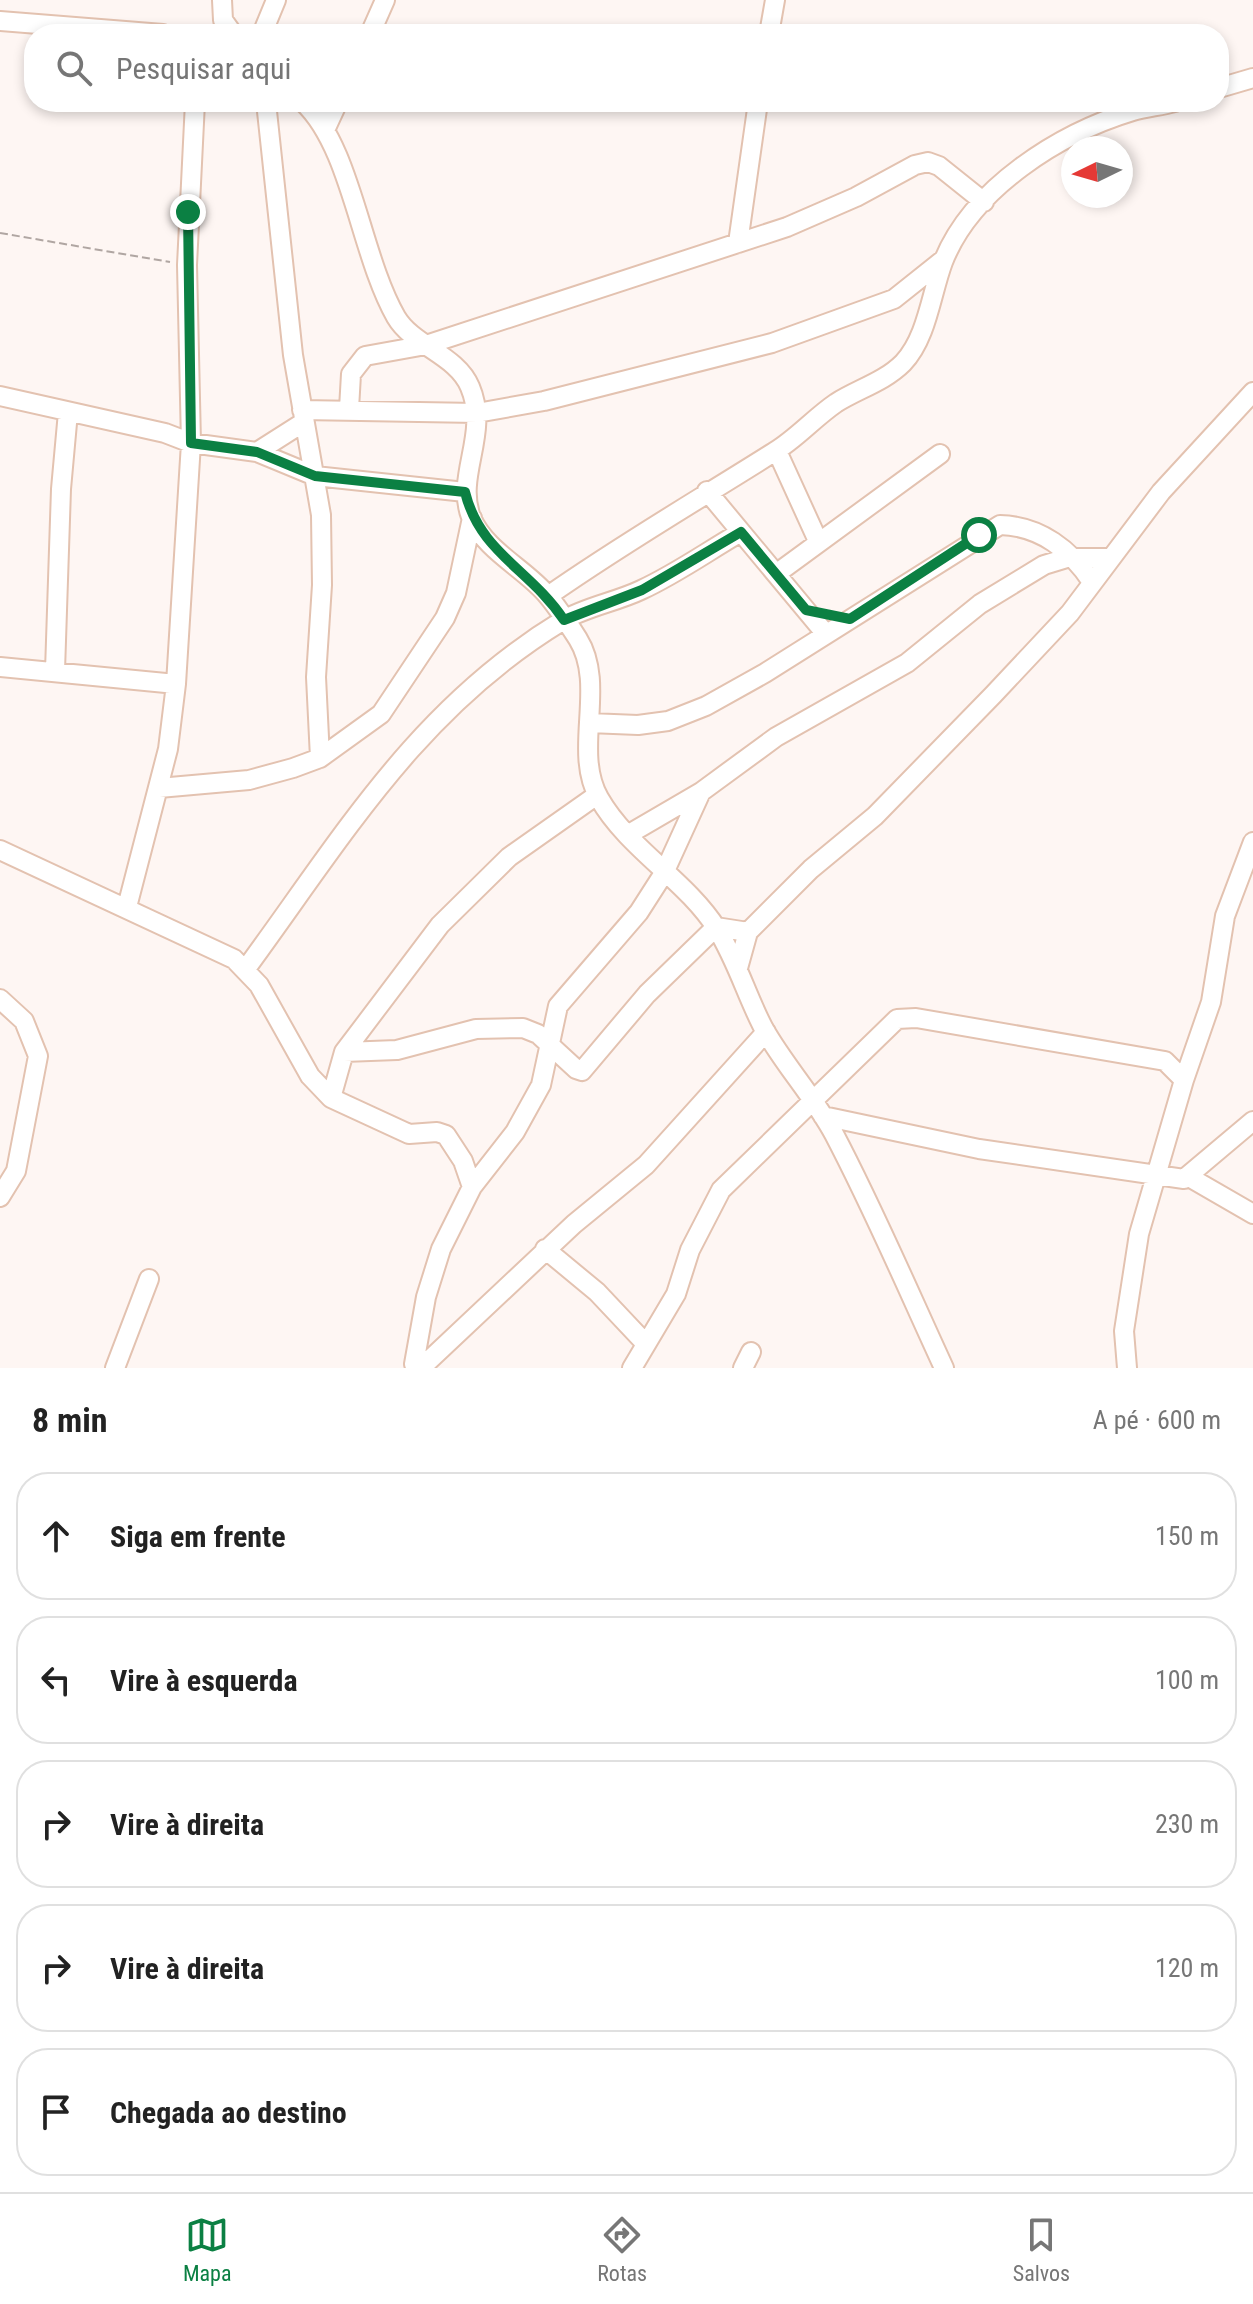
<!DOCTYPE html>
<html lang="pt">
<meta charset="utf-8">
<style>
body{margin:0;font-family:"Roboto Condensed",sans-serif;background:#f6f6f6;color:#222}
.compass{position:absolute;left:1061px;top:136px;width:72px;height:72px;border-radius:50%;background:#fff;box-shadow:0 4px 12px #0003;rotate:265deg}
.stop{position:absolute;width:24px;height:24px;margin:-18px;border:6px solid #0b8043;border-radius:50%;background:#fff}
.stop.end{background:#0b8043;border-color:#fff;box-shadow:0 2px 8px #0008}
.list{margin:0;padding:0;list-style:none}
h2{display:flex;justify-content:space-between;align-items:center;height:104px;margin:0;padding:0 32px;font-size:34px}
h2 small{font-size:26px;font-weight:400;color:#767676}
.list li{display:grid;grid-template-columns:52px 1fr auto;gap:24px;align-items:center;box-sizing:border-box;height:128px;margin:0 16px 16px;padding:0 16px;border:2px solid #e0e0e0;border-radius:32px}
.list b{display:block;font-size:30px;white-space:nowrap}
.list em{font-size:26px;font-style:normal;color:#767676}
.icon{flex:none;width:44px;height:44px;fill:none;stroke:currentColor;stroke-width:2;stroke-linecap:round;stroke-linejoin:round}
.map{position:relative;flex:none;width:1253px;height:1368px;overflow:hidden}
.search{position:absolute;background:#fff;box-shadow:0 4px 12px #0003;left:24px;right:24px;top:24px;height:88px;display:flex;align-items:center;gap:20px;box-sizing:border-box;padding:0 28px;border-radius:32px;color:#767676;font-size:30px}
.sheet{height:824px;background:#fff}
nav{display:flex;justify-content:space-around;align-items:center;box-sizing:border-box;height:112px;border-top:2px solid #e0e0e0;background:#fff;font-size:22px;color:#767676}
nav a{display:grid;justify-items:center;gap:4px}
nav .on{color:#0b8043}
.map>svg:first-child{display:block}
</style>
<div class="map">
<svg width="1253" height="1368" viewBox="0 0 1253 1368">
<rect width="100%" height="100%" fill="#fef6f3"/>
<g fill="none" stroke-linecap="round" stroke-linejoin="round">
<g stroke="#e3c2b0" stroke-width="22">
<path id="minor" d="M222,0L223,20L233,34
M0,21L163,34
M262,34L276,0
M370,34L385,0
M769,34L775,0
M1219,88L1253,78
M266,102L293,355L321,515L322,585L316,677L320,758
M303,102C352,148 360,254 396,317C413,346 457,355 470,387C490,434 455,475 471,517C485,551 526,569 548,596C559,609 569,625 578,639C607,686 572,750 599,798C628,849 686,880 717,929C737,961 747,997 764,1029C785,1066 814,1097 834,1134C874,1210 908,1290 944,1368
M326,128L338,102
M738,243L758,102
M0,396L165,433L191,443L257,452L315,476L465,492
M349,409L351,374L365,356L426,345L787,227L856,197L915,165L928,162L939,166L984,202
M302,410L477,413L544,401L772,343L894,299L943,260
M777,451L818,541
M257,452L304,422
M707,491L825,633
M776,574L940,454
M548,596C622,544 698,500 774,452C796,439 814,418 836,403C858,389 884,382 903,363C927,338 931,294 943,262C972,188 1060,133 1133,111C1147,107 1161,106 1175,102
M0,667L176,684
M55,671L61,489L68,412
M589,723L638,725L668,721L706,706L765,673L1000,525C1040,526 1071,550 1092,582
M159,788L249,780L293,768L320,758L381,714L445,618L456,593L472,518
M629,834L701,792L776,737L907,663L980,604L1044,565L1067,558H1111
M0,850L234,959L259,985L310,1076L331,1098L409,1134L437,1132L446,1135L463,1161L472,1187
M127,907L168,749L176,684L191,443L187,265L195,102
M738,968L748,932L811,869L875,816L993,695L1070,613L1161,492L1253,392
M245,970C342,838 417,709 562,621C585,607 616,602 641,590C676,574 708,551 741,532
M0,999L24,1021L38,1056L16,1171L0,1197
M344,1052L397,1050L476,1029L523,1028L538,1034L576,1069L582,1071L647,994L716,927L748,932
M331,1098L344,1052L440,925L509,857L597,795
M823,1116L979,1149L1184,1179L1253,1121
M1189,1177L1253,1214
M545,1249L597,1292L646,1344
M422,1367L574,1224L646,1165L766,1032
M115,1368L149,1279
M424,1368L414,1364L426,1297L441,1249L472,1187L515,1132L541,1085L558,1006L639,912L664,873L701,792
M632,1368L676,1294L690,1250L721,1190L897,1019L916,1018L1165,1061L1184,1080
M743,1368L751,1352
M1127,1368L1124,1331L1139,1234L1184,1080L1211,1002L1225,916L1253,842"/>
</g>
<path stroke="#b0a6a2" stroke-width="2" stroke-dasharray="8 4" stroke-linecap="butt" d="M0,233L170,262"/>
<use href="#minor" stroke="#fff" stroke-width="18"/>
</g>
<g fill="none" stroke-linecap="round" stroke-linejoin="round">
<path stroke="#0b8043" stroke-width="10" d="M188,212L191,443L257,452L315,476L465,492C480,553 530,569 564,620L642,590L741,532L806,610L850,619L979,535"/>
</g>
</svg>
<svg class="compass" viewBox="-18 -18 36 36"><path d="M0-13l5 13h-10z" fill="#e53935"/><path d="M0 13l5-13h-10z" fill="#767676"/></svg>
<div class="stop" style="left:979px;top:535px"></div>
<div class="stop end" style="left:188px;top:212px"></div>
<div class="search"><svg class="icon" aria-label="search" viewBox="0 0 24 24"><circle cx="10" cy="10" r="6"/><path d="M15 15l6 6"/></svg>Pesquisar aqui</div>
</div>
<section class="sheet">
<h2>8 min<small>A pé · 600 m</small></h2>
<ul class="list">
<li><svg class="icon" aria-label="ahead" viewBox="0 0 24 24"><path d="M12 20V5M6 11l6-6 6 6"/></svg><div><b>Siga em frente</b></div><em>150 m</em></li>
<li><svg class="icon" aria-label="left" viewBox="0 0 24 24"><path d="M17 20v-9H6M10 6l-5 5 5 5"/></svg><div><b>Vire à esquerda</b></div><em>100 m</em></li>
<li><svg class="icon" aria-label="right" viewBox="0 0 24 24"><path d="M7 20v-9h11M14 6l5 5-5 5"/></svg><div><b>Vire à direita</b></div><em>230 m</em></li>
<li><svg class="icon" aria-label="right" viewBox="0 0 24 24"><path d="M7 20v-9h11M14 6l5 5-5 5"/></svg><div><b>Vire à direita</b></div><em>120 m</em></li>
<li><svg class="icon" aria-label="arrive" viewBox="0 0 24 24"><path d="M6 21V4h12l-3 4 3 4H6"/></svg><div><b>Chegada ao destino</b></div></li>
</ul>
</section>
<nav>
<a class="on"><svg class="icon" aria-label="map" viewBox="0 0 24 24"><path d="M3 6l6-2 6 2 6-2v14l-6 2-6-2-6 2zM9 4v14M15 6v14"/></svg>Mapa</a>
<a><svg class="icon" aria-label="directions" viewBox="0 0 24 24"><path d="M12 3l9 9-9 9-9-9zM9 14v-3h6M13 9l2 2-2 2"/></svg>Rotas</a>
<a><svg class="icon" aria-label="saved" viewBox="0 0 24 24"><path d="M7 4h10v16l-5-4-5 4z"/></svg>Salvos</a>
</nav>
